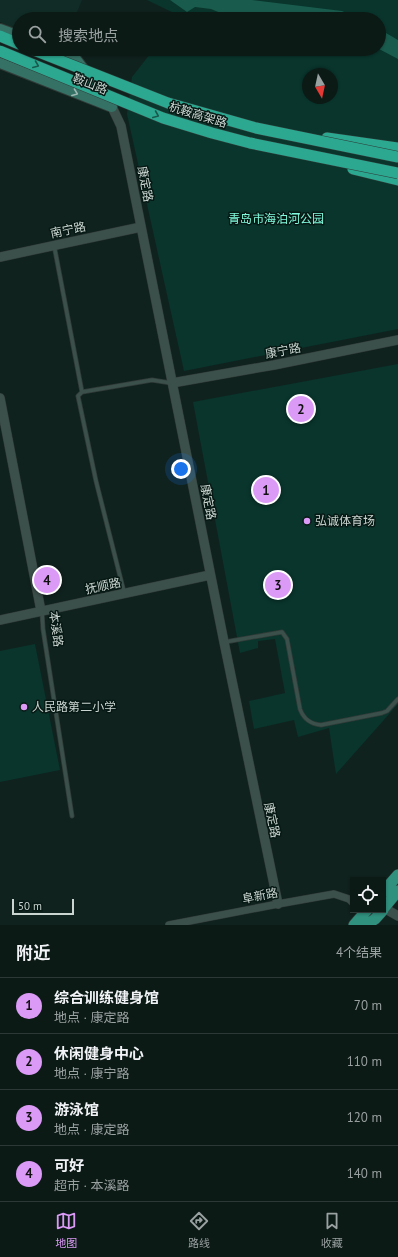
<!DOCTYPE html>
<html lang="zh">
<meta charset="utf-8">
<style>
body{margin:0;font-family:"PT Sans","Noto Sans SC",sans-serif;background:#15231f;color:#f1f3f6}
.controls{position:absolute;right:12px;bottom:12px;display:grid;overflow:hidden;border-radius:0px;box-shadow:0 1px 3px #0004}
.controls button{width:36px;height:36px;display:grid;place-items:center;padding:0;border:0;border-bottom:1px solid #2c3835;background:#0c1a16;color:#f1f3f6;font:20px sans-serif}
.compass{position:absolute;left:302px;top:68px;width:36px;height:36px;border-radius:50%;background:#0c1a16;box-shadow:0 1px 3px #0004;rotate:171deg}
.scale{position:absolute;left:12px;bottom:10px;width:62px;box-sizing:border-box;padding-left:4px;border:2px solid #cad5d1;border-top:0;font-size:11px;line-height:14px;white-space:nowrap;color:#cad5d1;-webkit-text-stroke:3px #071914;paint-order:stroke}
.you{position:absolute;left:181px;top:469px;width:14px;height:14px;margin:-10px;border:3px solid #fff;border-radius:50%;background:#1a73e8;box-shadow:0 0 0 6px #1a73e833}
.badge{display:grid;place-items:center;width:26px;height:26px;border-radius:50%;background:#db9af6;color:#111;font-size:13px;font-weight:700}
.pin{position:absolute;translate:-50% -50%;border:2px solid #fff;box-shadow:0 1px 4px #0006}
.list{margin:0;padding:0;list-style:none}
h2{display:flex;justify-content:space-between;align-items:center;height:52px;margin:0;padding:0 16px;font-size:17px}
h2 small{font-size:13px;font-weight:400;color:#9aa1a1}
.list li{display:grid;grid-template-columns:26px 1fr auto;gap:12px;align-items:center;box-sizing:border-box;height:56px;padding:0 16px;border-top:1px solid #2c3835}
.list b{display:block;font-size:15px;white-space:nowrap}
.list p{margin:0;font-size:13px;white-space:nowrap;color:#9aa1a1}
.list em{font-size:13px;font-style:normal;color:#9aa1a1}
.icon{flex:none;width:22px;height:22px;fill:none;stroke:currentColor;stroke-width:2;stroke-linecap:round;stroke-linejoin:round}
.map{position:relative;flex:none;width:398px;height:925px;overflow:hidden}
.search{position:absolute;background:#0c1a16;box-shadow:0 1px 3px #0004;left:12px;right:12px;top:12px;height:44px;display:flex;align-items:center;gap:10px;box-sizing:border-box;padding:0 14px;border-radius:22px;color:#9aa1a1;font-size:15px}
.sheet{height:276px;background:#0c1a16}
nav{display:flex;justify-content:space-around;align-items:center;box-sizing:border-box;height:56px;border-top:1px solid #2c3835;background:#0c1a16;font-size:11px;color:#9aa1a1}
nav a{display:grid;justify-items:center;gap:2px}
nav .on{color:#db9af6}
.map>svg:first-child{display:block}
</style>
<div class="map">
<svg width="398" height="925" viewBox="0 0 398 925">
<rect width="100%" height="100%" fill="#10221e"/>
<path fill="#112c26" d="M0,0H82L74,19H19V30L0,22Z"/>
<path fill="#09352c" fill-rule="evenodd" d="M147,0H398V329L184,371L127,114L132,77L154,49H379V19H178L180,16ZM308,74H332V98H308Z
M398,364V704L336,774L329,728L298,737L294,720L254,729L249,701L285,693L275,639L258,641V648L240,653L193,402Z
M35,644L60,770L0,782V651Z"/>
<path fill="#195b4d" d="M170,0H252L342,11L359,19H274L261,16L259,19H240L228,16L211,9L195,7L187,12Z
M379,29L398,40V59L379,49Z"/>
<g fill="none" stroke-linecap="round" stroke-linejoin="round">
<g stroke="#303b38" stroke-width="5">
<path id="service" d="M54,245L82,392L152,380L171,383
M82,392L78,396L96,481L124,592
M42,612L43,629L72,816
M225,642L282,632L287,639L300,709C304,720 311,724 321,725L382,713L387,711L398,699"/>
</g>
<g stroke="#303b38" stroke-width="8">
<path id="minor" d="M169,925L278,904L334,894L349,899L353,903"/>
</g>
<g stroke="#303b38" stroke-width="10">
<path id="tertiary" d="M112,107L121,126L224,642L278,904
M0,257L141,227
M172,383L274,365L398,340
M0,398L41,611
M0,620L210,575
M384,908L398,916"/>
</g>
<g stroke="#303b38" stroke-width="12">
<path id="secondary" d="M0,29L19,36
M50,49L76,59L102,94
M0,63L112,107"/>
</g>
<g stroke="#303b38" stroke-width="12">
<path id="primary" d="M383,892L398,875
M383,909L398,891
M354,925L367,910
M366,925L375,919L383,910"/>
</g>
<g stroke="#303b38" stroke-width="12">
<path id="trunk" d="M0,36L19,44
M327,138L398,148
M353,169L398,180"/>
</g>
<use href="#service" stroke="#3c504b" stroke-width="3.5"/>
<use href="#minor" stroke="#3c504b" stroke-width="7"/>
<use href="#tertiary" stroke="#3c504b" stroke-width="9"/>
<use href="#secondary" stroke="#367165" stroke-width="10"/>
<use href="#primary" stroke="#30917f" stroke-width="11"/>
<use href="#trunk" stroke="#2ca790" stroke-width="11"/>
<g stroke="#303b38" stroke-width="12" stroke-linecap="butt">
<path id="trunk-bridge" d="M31,49L168,103L256,128L398,157
M0,51L163,118L212,133L250,143L398,173"/>
</g>
<use href="#trunk-bridge" stroke="#2ca790" stroke-width="11"/>
</g>
<defs><path id="oneway-chevron" d="M-2-3.5L2.5 0L-2 3.5" fill="none" stroke-width="1.6" stroke-linecap="round" stroke-linejoin="round"/></defs>
<g stroke="#18594c">
<use href="#oneway-chevron" transform="translate(36 65) rotate(22)"/>
<use href="#oneway-chevron" transform="translate(156 115) rotate(23)"/>
</g>
<use stroke="#9eb7b1" href="#oneway-chevron" transform="translate(75 93) rotate(21)"/>
<g fill="#db9af6" stroke="#071914" stroke-width="1.5">
<circle cx="307" cy="521" r="4"/>
<circle cx="24" cy="707" r="4"/>
</g>
<g text-anchor="middle" stroke-width="3" stroke-linejoin="round" paint-order="stroke">
<g font-size="12" fill="#cad5d1" stroke="#071914">
<text transform="translate(90 84) rotate(21)" y="4">鞍山路</text>
<text transform="translate(198 115) rotate(17)" y="4">杭鞍高架路</text>
<text transform="translate(145 184) rotate(79)" y="4">康定路</text>
<text transform="translate(68 230) rotate(-12)" y="4">南宁路</text>
<text transform="translate(283 351) rotate(-11)" y="4">康宁路</text>
<text transform="translate(208 502) rotate(79)" y="4">康定路</text>
<text transform="translate(103 586) rotate(-12)" y="4">抚顺路</text>
<text transform="translate(56 629) rotate(82)" y="4">本溪路</text>
<text transform="translate(272 820) rotate(78)" y="4">康定路</text>
<text transform="translate(260 896) rotate(-11)" y="4">阜新路</text>
</g>
<g font-size="12" fill="#81f9dc" stroke="#071914">
<text x="276" y="223">青岛市海泊河公园</text>
</g>
<g font-size="12" fill="#cad5d1" stroke="#071914" text-anchor="start">
<text x="315" y="525">弘诚体育场</text>
<text x="32" y="711">人民路第二小学</text>
</g>
</g>
</svg>
<div class="controls">
<button><svg class="icon" aria-label="locate" viewBox="0 0 24 24"><circle cx="12" cy="12" r="6"/><path d="M12 2v4M12 18v4M2 12h4M18 12h4"/></svg></button>
</div>
<svg class="compass" viewBox="-18 -18 36 36"><path d="M0-13l5 13h-10z" fill="#e53935"/><path d="M0 13l5-13h-10z" fill="#9aa1a1"/></svg>
<div class="scale">50 m</div>
<div class="you"></div>
<div class="pin badge" style="left:266px;top:490px">1</div>
<div class="pin badge" style="left:301px;top:409px">2</div>
<div class="pin badge" style="left:278px;top:585px">3</div>
<div class="pin badge" style="left:47px;top:580px">4</div>
<div class="search"><svg class="icon" aria-label="search" viewBox="0 0 24 24"><circle cx="10" cy="10" r="6"/><path d="M15 15l6 6"/></svg>搜索地点</div>
</div>
<section class="sheet">
<h2>附近<small>4个结果</small></h2>
<ul class="list">
<li><span class="badge">1</span><div><b>综合训练健身馆</b><p>地点 · 康定路</p></div><em>70 m</em></li>
<li><span class="badge">2</span><div><b>休闲健身中心</b><p>地点 · 康宁路</p></div><em>110 m</em></li>
<li><span class="badge">3</span><div><b>游泳馆</b><p>地点 · 康定路</p></div><em>120 m</em></li>
<li><span class="badge">4</span><div><b>可好</b><p>超市 · 本溪路</p></div><em>140 m</em></li>
</ul>
</section>
<nav>
<a class="on"><svg class="icon" aria-label="map" viewBox="0 0 24 24"><path d="M3 6l6-2 6 2 6-2v14l-6 2-6-2-6 2zM9 4v14M15 6v14"/></svg>地图</a>
<a><svg class="icon" aria-label="directions" viewBox="0 0 24 24"><path d="M12 3l9 9-9 9-9-9zM9 14v-3h6M13 9l2 2-2 2"/></svg>路线</a>
<a><svg class="icon" aria-label="saved" viewBox="0 0 24 24"><path d="M7 4h10v16l-5-4-5 4z"/></svg>收藏</a>
</nav>
